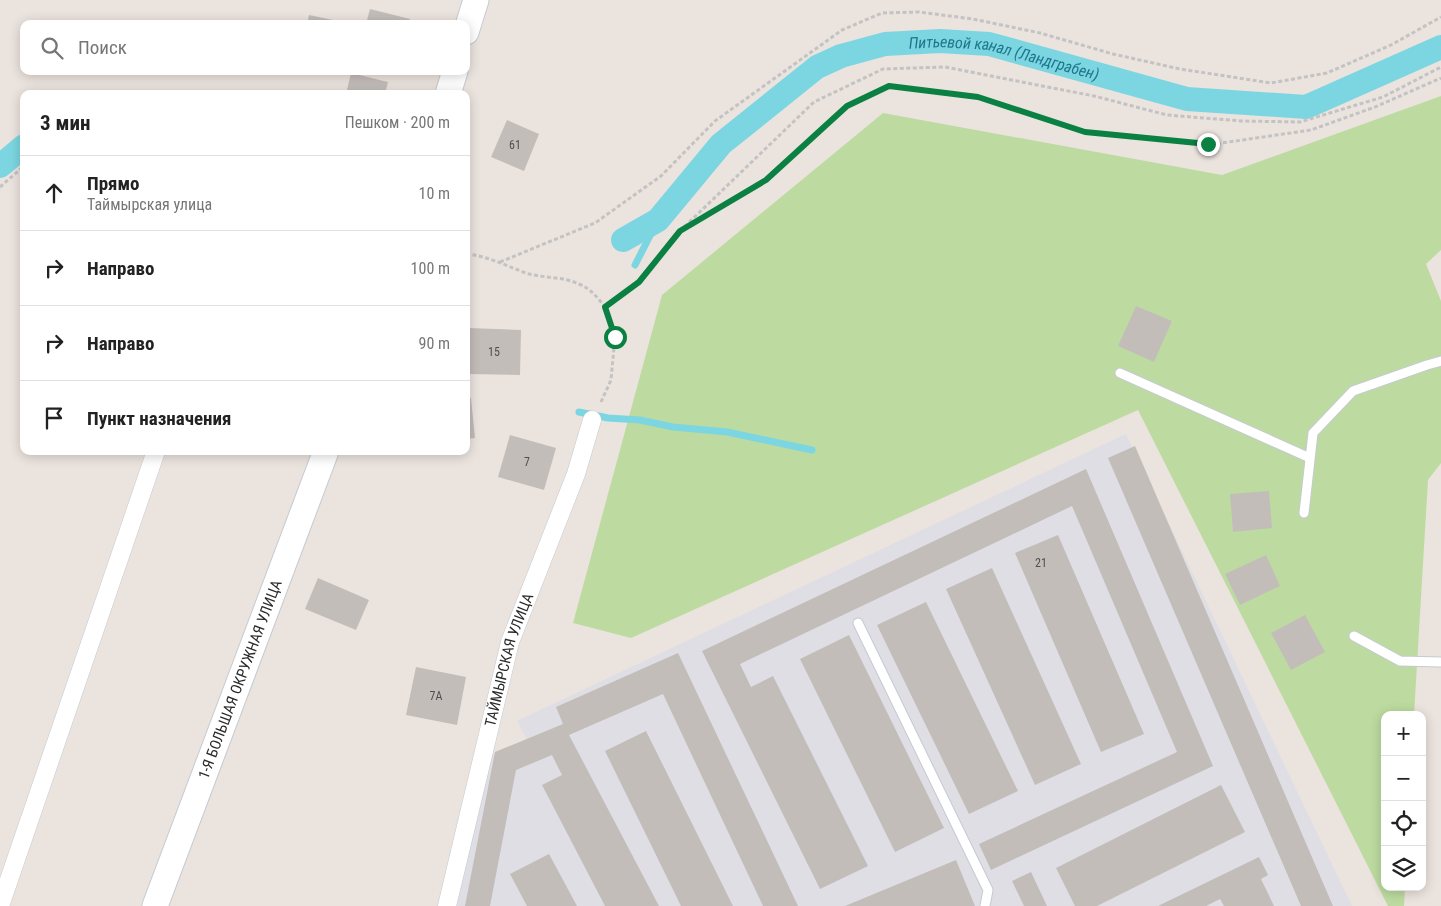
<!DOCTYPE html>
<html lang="ru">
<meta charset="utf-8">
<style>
body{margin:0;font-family:"Roboto Condensed",sans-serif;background:#f6f6f6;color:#222}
.controls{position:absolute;right:15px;bottom:15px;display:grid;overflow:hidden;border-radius:10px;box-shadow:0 2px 12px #0003}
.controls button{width:45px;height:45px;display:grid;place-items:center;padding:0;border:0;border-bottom:1px solid #e0e0e0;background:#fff;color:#222;font:25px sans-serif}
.stop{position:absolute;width:15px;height:15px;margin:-11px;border:4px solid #0b8043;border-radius:50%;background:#fff}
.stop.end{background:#0b8043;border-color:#fff;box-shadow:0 1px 5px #0008}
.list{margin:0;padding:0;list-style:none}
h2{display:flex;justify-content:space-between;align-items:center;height:65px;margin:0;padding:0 20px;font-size:21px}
h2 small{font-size:16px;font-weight:400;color:#767676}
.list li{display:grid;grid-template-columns:32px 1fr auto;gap:15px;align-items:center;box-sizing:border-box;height:75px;padding:0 20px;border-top:1px solid #e0e0e0}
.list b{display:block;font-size:19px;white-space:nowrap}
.list p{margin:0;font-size:16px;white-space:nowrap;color:#767676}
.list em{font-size:16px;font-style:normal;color:#767676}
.icon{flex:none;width:28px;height:28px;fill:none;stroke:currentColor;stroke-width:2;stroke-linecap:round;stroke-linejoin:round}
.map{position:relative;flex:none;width:1441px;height:906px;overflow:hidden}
.search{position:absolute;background:#fff;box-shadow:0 2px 12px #0003;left:20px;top:20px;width:450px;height:55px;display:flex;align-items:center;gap:12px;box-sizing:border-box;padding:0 18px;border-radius:10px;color:#767676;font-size:19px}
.panel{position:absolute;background:#fff;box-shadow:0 2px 12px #0003;left:20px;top:90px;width:450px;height:365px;border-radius:10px}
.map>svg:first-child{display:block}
</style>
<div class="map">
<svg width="1441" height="906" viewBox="0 0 1441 906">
<rect width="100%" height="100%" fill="#ebe3de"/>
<path fill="#dedee4" d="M1126,434L1352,906H453L485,757L528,741L517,721Z"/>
<path fill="#bddba0" d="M1441,96V250L1426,264L1441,301V463L1428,480L1414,715H1385V887H1405L1404,906H1388L1138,410L631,638L573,623L662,295L883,113L1222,175Z"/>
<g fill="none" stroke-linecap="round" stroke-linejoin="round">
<path stroke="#7cd6e1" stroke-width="7" d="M635,265L658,220
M579,412L608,418L640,420L673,427L727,432L812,450"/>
<g stroke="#7cd6e1" stroke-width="24">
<path d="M0,166L24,146"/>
<path id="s1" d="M623,240L658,220L721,144L817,67L841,56L885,44L940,41L989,44L1187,99L1306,107L1441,47"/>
</g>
</g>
<path fill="#c3bdba" d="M370,9L410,19L409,24H366Z
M309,15L333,20V24H307Z
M351,73L388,82L385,94H346Z
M507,120L539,134L524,171L491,157Z
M1136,306L1172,321L1154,362L1118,346Z
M469,328L521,330L520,375L468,374Z
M471,398L475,438L466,439V399Z
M510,435L556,448L544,490L498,477Z
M1135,446L1333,906H1301L1108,458Z
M1086,469L1213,766L991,870L979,844L1177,752L1072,506L740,664L751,687L773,676L868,866L820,889L702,651Z
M1269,491L1272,528L1233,532L1230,494Z
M1058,535L1144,734L1101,752L1015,553Z
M1266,555L1280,586L1240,605L1225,574Z
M992,568L1081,764L1035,785L946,589Z
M318,578L369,600L356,630L305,609Z
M926,602L1018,791L969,814L877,625Z
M1305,615L1325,652L1291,670L1271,633Z
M849,635L944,828L895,852L800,659Z
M678,653L798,906H763L663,694L569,735L659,906H605L542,785L562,775L552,755L516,770L490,906H465L495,752L563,724L556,707Z
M416,667L466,677L457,725L406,715Z
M646,731L733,906H681L605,751Z
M1221,785L1245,832L1097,906H1075L1056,868Z
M549,854L577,906H527L510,874Z
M1259,857L1268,875L1261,879L1274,906H1224L1220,899L1206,906H1158Z
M956,860L975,906H845Z
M1031,872L1047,906H1024L1012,881Z"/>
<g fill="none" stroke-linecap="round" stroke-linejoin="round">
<g stroke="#c5cad2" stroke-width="11">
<path id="lane" d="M1120,373L1310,458
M1304,513L1313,433L1353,391L1427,365L1441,361
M858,623L988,890L985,906
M1354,636L1400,661L1441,662"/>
</g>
<g stroke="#c5cad2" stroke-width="19">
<g id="street">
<path d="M0,906L156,451"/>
<path id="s2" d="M447,906L510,642L576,474L592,420"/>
</g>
</g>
<g stroke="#c5cad2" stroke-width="27">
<g id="secondary">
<path d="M466,32L476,0"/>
<path d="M448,94L455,71"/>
<path id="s3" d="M155,906L326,451"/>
</g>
</g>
<path stroke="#c3c3c3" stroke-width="3" stroke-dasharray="4 2.5" stroke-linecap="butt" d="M0,187L24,166
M685,228L766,180L847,106L889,86L978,97L1085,132L1208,145L1311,130L1375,107L1441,78
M466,254C489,256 508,267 529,274C545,278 565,277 579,284C591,289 597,297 605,307L639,282L680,231L814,102L883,69L945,67L1094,96L1167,115L1241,121L1300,122L1383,97L1441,67
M500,262L595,223L661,176L715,121L842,30L882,13L919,12L973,19L1040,33L1113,54L1180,69L1271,83L1327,73L1391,45L1441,17
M601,402L611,380L615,337L605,307"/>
<use href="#lane" stroke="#fff" stroke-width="9"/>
<use href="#street" stroke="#fff" stroke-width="18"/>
<use href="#secondary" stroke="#fff" stroke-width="25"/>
</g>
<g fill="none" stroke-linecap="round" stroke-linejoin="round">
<path stroke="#0b8043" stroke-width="6" d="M615,337L605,307L639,282L680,231L766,180L847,106L889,86L978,97L1085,132L1208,144"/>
</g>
<g text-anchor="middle" stroke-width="4" stroke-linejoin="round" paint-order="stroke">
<g font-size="12" fill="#504f4e">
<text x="515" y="149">61</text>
<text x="494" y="356">15</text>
<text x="527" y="466">7</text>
<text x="1041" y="567">21</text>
<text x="436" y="700">7А</text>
</g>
<g font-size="15" fill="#2a2a2a" stroke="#fff">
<text dy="5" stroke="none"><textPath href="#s2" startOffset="254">ТАЙМЫРСКАЯ УЛИЦА</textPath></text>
<text dy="5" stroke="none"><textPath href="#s3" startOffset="242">1-Я БОЛЬШАЯ ОКРУЖНАЯ УЛИЦА</textPath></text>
</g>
<g font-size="16" font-style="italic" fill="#1c778c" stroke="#fff">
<text dy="6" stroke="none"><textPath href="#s1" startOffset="455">Питьевой канал (Ландграбен)</textPath></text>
</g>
</g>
</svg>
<div class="controls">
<button>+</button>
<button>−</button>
<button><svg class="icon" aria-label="locate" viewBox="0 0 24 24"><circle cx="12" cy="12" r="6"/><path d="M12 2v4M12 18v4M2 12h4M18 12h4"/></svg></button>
<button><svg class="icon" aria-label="layers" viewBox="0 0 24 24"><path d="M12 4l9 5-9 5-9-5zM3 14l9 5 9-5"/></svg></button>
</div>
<div class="stop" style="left:615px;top:337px"></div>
<div class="stop end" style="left:1208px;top:144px"></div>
<div class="search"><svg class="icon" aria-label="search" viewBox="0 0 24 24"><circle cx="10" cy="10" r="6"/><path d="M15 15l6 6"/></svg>Поиск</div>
<section class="panel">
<h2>3 мин<small>Пешком · 200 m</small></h2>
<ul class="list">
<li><svg class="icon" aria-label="ahead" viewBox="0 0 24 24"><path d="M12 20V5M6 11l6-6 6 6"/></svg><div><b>Прямо</b><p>Таймырская улица</p></div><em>10 m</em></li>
<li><svg class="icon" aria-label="right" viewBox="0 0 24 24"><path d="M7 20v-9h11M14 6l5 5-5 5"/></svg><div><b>Направо</b></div><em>100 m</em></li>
<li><svg class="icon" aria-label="right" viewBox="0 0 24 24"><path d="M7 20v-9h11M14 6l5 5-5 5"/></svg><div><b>Направо</b></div><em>90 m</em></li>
<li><svg class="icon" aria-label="arrive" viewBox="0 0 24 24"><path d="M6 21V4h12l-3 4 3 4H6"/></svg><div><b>Пункт назначения</b></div></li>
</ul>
</section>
</div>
